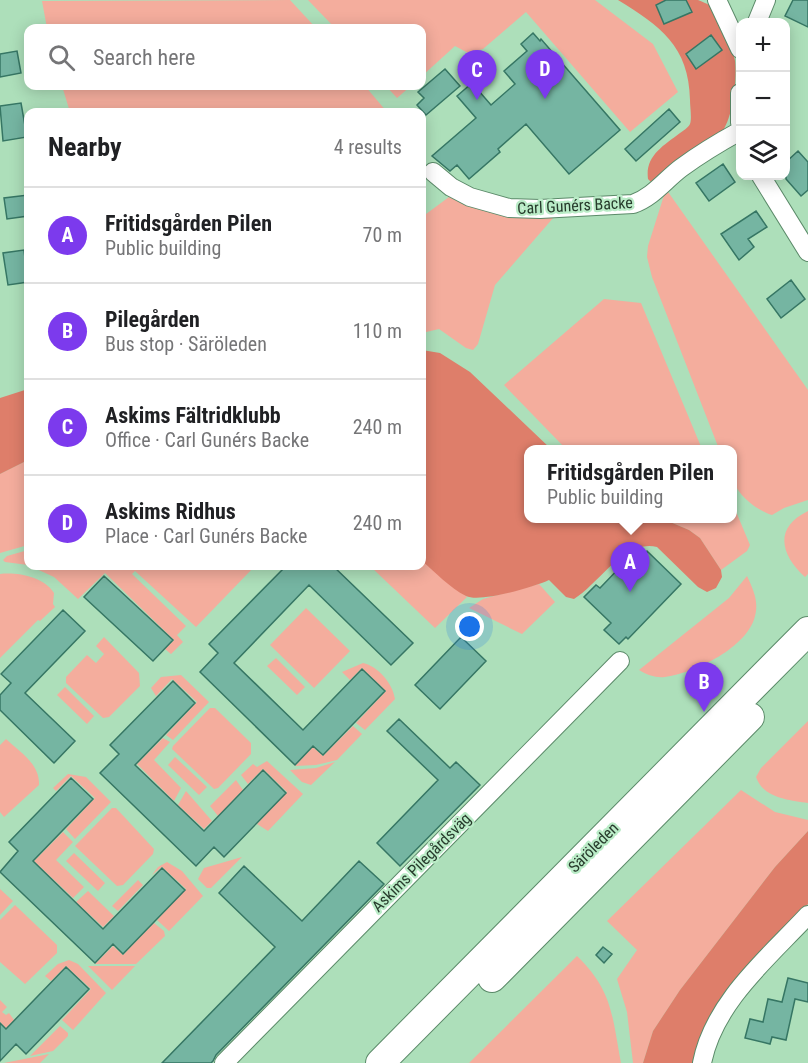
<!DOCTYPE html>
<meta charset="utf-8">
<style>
body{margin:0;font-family:"Roboto Condensed",sans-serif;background:#f6f6f6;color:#202124}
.controls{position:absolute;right:18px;top:18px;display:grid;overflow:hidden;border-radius:12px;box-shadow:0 3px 15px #0003}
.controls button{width:54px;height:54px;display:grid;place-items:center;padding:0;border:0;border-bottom:2px solid #e0e0e0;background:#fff;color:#202124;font:30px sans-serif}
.you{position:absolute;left:470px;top:627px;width:21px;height:21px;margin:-15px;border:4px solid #fff;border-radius:50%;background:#1a73e8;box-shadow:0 0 0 9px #1a73e833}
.badge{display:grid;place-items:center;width:39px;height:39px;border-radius:50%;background:#7c3aed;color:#fff;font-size:20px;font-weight:700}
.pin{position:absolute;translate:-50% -50px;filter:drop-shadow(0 2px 3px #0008)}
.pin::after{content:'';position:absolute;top:32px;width:21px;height:18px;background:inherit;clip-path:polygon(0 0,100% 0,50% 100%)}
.popup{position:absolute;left:524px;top:445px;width:213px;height:78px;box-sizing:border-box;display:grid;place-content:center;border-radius:12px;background:#fff;filter:drop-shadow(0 2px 4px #0005);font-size:20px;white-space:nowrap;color:#757577}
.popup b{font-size:22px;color:#202124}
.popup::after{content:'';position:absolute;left:50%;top:100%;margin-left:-12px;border:12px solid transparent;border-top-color:#fff}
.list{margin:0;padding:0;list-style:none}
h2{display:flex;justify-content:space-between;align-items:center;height:78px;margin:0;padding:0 24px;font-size:26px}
h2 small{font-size:20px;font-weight:400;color:#757577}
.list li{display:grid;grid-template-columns:39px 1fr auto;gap:18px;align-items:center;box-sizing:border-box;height:96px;padding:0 24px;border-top:2px solid #e0e0e0}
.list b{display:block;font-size:22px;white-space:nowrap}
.list p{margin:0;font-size:20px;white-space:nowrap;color:#757577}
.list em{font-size:20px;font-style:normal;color:#757577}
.icon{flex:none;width:33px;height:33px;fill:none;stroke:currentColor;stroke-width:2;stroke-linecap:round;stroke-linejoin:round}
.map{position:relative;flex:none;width:808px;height:1063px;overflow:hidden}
.search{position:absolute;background:#fff;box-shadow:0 3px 15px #0003;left:24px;top:24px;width:402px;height:66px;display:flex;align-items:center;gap:15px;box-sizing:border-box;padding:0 21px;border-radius:12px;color:#757577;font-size:22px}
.panel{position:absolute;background:#fff;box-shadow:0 3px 15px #0003;left:24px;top:108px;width:402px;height:462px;border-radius:12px}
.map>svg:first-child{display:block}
</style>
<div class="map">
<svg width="808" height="1063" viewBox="0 0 808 1063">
<rect width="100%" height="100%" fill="#addfba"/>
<path fill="#f4ad9d" d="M290,0L316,28H47L42,1Z
M308,0H595L653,44L678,92L630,132L526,12L483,49L468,53L455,46L422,76V28H335Z
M62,86H365L387,112H70Z
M386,86H411L397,98Z
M666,189L808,390V500L784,508L772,515C756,510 734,493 732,475C731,467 732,458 732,450L719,449L652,277L647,257L648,246Z
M449,197L493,212L554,217L495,285L478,344L473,350L466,348L439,329L422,333V217Z
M604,299L641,303L702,449H566L504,385Z
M28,460V545L0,553V474Z
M732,502L750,545L747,551L721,570L700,538L689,530L663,519L732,518Z
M808,511V574L805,577C781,555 773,528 808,511Z
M28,550V565L5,562L3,560L7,556Z
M422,560L467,597L435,628L370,566H422Z
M30,566H255L196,627L135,571L132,574L186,626L177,635L183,642L171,654L165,649L174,640L105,573L78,599L54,577Z
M0,574C18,572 44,577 54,593L53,604L55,607L40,621L38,620L0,658Z
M747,576C753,589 759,601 755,616C748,647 695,673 665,677C656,678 647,675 639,670L729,598Z
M539,584L555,602L522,634L469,608L483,599Z
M306,608L350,651L314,688L270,645Z
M104,637L139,673L140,686L109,717L103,718L66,683V677L87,655L96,663L104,654L96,646Z
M276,658L305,687L297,695L267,666Z
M363,663C378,666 393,684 395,699L365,730L356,723L386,691L362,668L350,680L342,672Z
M181,675L209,702L173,740L166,735L197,702L172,679L156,696L151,688L161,677Z
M65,687L94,716L87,724L57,695Z
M210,708H215L251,743V754L218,788L214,789L172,749L173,746Z
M808,721V803C789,800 763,798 756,777L761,768Z
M353,726L362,734L337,760L316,765L295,766L313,747L323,756Z
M163,738L170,742L154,760L181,788L174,801L137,764Z
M6,739C20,752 40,764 39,785L4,817L0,812V745Z
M175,757L207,787L199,795L168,765Z
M267,761L303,794L268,831L257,824L287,792L263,769L248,784L241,775L253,764L257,767Z
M335,762L311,785L302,782L290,770L316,768Z
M68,774L86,777L111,802L75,839L66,829L95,798L71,776L56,791L53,788Z
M236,780L243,790L218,816L210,806Z
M741,790L775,812L808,820V831L775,867L680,990L653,1031L643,1063H633L627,1012L617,979L637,950L607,921Z
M186,791L212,821L204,829L178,805Z
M112,808H116L154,849L153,854L123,885L117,886L75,846Z
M63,832L73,842L56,860L84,887L73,898L34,861Z
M74,853L105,883L98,891L66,861Z
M242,857L211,888H207L198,879L204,868Z
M167,862L182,871L203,896L169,931L157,920L186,889L162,867L152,875L158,867Z
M138,880L143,885L118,911L112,906Z
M0,889L13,901L0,915Z
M88,891L114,916L103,927L76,902Z
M15,905L57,945V953L25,984L0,962V920Z
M154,923L164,931L165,936L136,964H95L113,946L123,955Z
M577,956C613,991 612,1016 621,1063H469Z
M69,960L78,964L106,993L73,1030L62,1020L91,989L66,966L51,981L45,976L58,964Z
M88,966H135L112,990Z
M0,1000L7,1007L2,1012L6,1015L9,1013L14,1020L6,1028L0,1022Z
M60,1026L68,1033V1036L53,1051L30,1056Z
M49,1054L40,1063H4Z"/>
<path fill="#de7e6a" d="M618,0H698C702,2 707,3 710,6C720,18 733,47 735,61C737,80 733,119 721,133L652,183L648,179C645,156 663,146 680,133C683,131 688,128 690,124C692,118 690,107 690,100C689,46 660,26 618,0Z
M422,350L440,353L470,372L551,449L528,450V518L663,519L689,530L700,538L721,570L722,577L716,588L707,592L698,587L657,547C624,539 599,584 574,599L566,597L549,580C534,587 480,603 466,596C450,588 435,572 422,561Z
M28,389V460L0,474V398Z
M808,831V904L732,988L696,1063H643L653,1031L680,990L775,867Z"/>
<path fill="#75b5a2" stroke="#367664" stroke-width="1.5" d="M666,0H686L692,12L664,24L656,5Z
M793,0H808V27L785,16Z
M533,33L540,41L541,39L620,130L569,174L526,124L498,149L500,152L469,179L457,165L450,171L432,156L476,118L457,96L472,83L491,105L515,84L504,71L527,51L521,44Z
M711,35L722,50L696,69L686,54Z
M17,51L21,73L0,77V54Z
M445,69L460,86L426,115L417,105L424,98L418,92Z
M21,103L27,137L3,141L0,106Z
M669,109L680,122L636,161L625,149Z
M798,151L808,162V190L801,196L786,179V162Z
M723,164L735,182L709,201L696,183Z
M28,195V216L7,219L4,198Z
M756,211L767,227L748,239L754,247L739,260L721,234Z
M24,250L28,282L8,285L3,253Z
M791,280L805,299L781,318L767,299Z
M647,551L681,584L628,639L626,637L619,644L604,630L611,623L584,597L596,585L600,588L624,563L630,569Z
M286,566H333L413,643L391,665L309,585L234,663L303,730L362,669L385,691L323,755L313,746L295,765L200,672L218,653L209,644Z
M104,576L173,640L153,661L84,597Z
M63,610L85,631L25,693L75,741L54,763L0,710V695L11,683L1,674Z
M461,637L486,661L440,709L415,685Z
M173,681L195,703L135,765L204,831L263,770L286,793L224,857L214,847L196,866L100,773L119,754L110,745Z
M399,719L450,768L456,762L480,785L400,866L377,843L438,780L387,731Z
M71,778L93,799L33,861L103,929L162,868L185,890L123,954L113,944L95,963L0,872L18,851L9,842Z
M359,861L384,884L216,1055L213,1061L211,1063H162L275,947L219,893L244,866L302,921Z
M603,947L612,954L604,963L596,955Z
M66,967L89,989L26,1054L16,1044L0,1061V1023L6,1029Z
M788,978L808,983V1002L795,999L786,1040L772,1037L770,1044L745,1038L750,1019L763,1022L768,999L782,1002Z"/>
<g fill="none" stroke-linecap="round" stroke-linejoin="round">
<g stroke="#5b8a69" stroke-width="20">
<path id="minor" d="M717,0L740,49
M757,22L766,0
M740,93V123
M433,172L451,187L470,197L509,208L540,209L633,204C653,197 665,180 681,168C700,154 720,142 740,131
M761,176L808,252
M224,1063L620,661
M702,1063C714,1002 768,958 808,915"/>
</g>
<g stroke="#5b8a69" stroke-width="30">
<path id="primary" d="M492,978L750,717
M380,1063L808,631"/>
</g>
<use href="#minor" stroke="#fff" stroke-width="18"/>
<use href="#primary" stroke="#fff" stroke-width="28"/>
</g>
<g text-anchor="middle" stroke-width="4.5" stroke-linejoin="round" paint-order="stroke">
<g font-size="16" fill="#273b2c" stroke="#baecc7">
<text transform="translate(575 205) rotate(-3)" y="6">Carl Gunérs Backe</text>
<text transform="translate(593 847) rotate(-45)" y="6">Säröleden</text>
<text transform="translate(421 862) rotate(-45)" y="6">Askims Pilegårdsväg</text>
</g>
</g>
</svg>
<div class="controls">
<button>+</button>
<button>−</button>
<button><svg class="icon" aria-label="layers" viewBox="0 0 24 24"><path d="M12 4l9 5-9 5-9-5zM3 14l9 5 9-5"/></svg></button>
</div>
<div class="you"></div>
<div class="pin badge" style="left:630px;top:592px">A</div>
<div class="popup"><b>Fritidsgården Pilen</b>Public building</div>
<div class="pin badge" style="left:704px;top:712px">B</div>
<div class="pin badge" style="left:477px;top:100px">C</div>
<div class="pin badge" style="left:545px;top:99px">D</div>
<div class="search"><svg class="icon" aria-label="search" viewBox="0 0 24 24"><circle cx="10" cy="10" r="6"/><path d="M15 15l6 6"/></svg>Search here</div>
<section class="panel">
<h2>Nearby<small>4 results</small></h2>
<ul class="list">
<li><span class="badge">A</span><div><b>Fritidsgården Pilen</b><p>Public building</p></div><em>70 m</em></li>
<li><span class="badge">B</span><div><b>Pilegården</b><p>Bus stop · Säröleden</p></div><em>110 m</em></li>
<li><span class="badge">C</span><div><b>Askims Fältridklubb</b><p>Office · Carl Gunérs Backe</p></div><em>240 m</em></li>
<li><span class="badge">D</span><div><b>Askims Ridhus</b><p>Place · Carl Gunérs Backe</p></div><em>240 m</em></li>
</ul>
</section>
</div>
